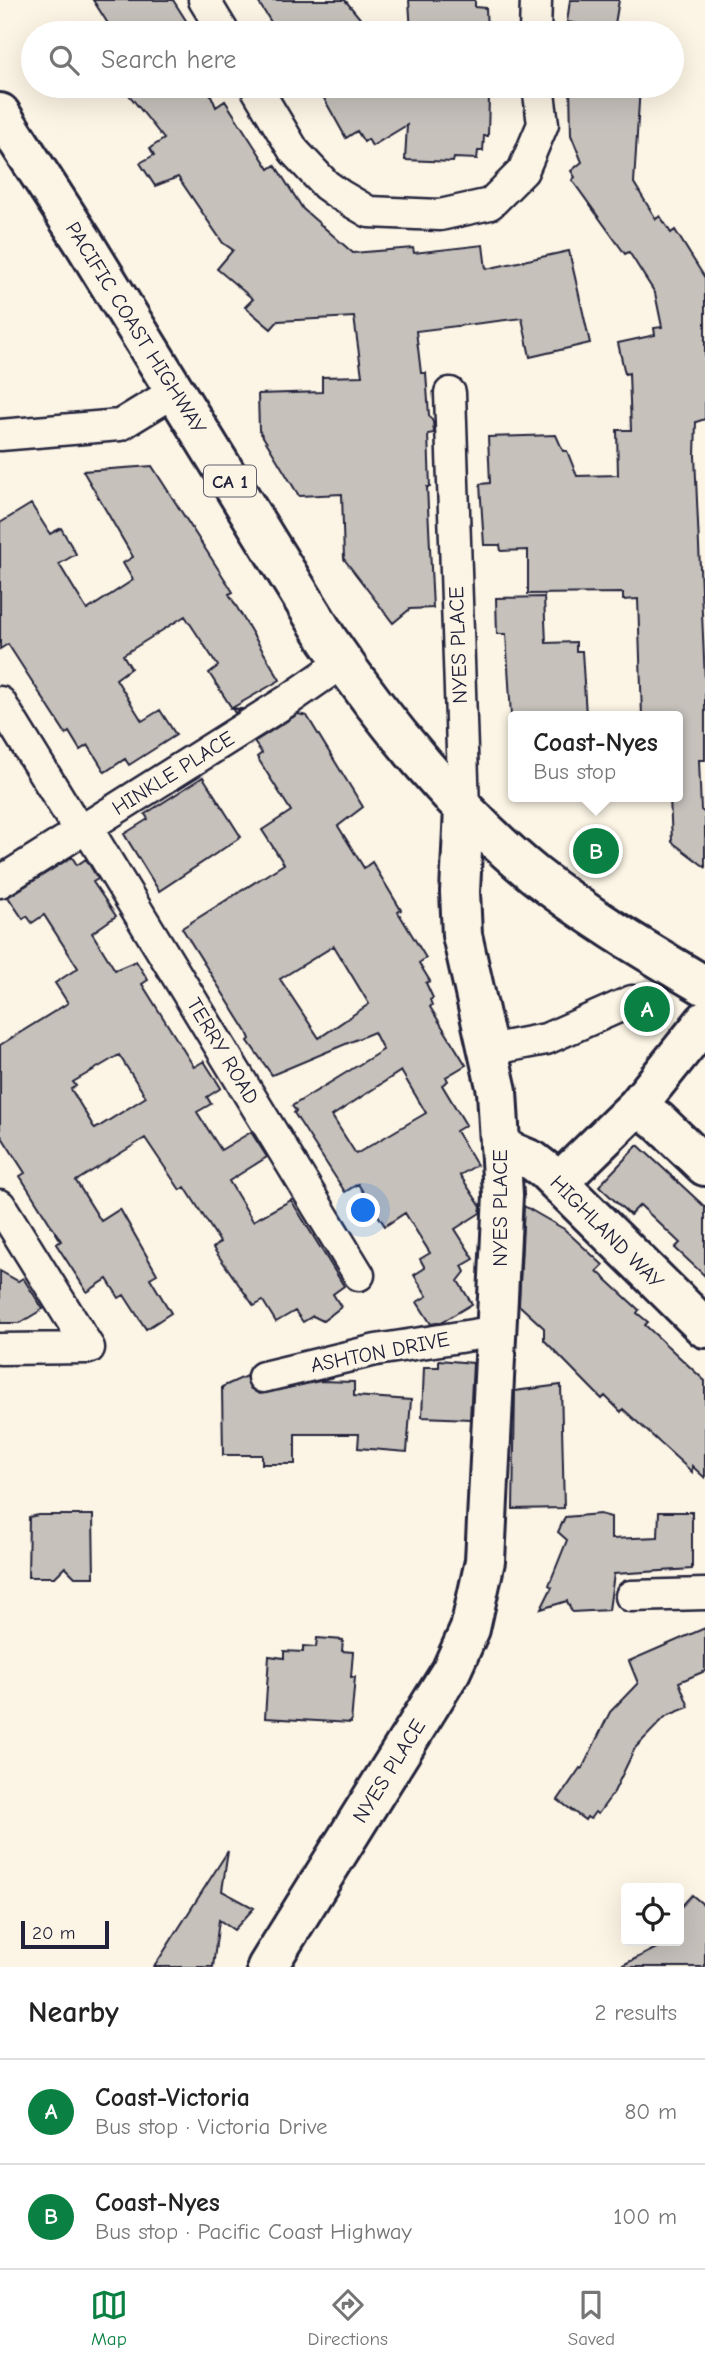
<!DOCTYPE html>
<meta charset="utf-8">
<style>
body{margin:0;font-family:"Comic Neue",sans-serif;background:#f6f6f6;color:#222}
.controls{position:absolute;right:21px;bottom:21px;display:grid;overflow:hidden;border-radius:7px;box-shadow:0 7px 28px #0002}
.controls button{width:63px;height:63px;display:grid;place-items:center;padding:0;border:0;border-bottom:2px solid #e0e0e0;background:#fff;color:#222;font:35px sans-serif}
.scale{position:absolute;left:21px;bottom:18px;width:88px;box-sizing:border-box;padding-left:7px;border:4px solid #22223b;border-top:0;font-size:19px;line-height:24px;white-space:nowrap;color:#22223b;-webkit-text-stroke:5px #fcf5e5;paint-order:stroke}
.you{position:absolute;left:364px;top:1211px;width:24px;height:24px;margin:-18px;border:5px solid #fff;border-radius:50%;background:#1a73e8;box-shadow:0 0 0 10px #1a73e833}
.badge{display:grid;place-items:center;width:46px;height:46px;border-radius:50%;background:#0b8043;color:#fff;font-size:23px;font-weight:700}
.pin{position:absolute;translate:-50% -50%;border:4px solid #fff;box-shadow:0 2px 7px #0006}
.popup{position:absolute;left:508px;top:711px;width:175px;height:91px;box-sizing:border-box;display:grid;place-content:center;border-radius:7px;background:#fff;filter:drop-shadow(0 2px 5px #0005);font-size:23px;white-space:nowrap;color:#767676}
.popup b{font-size:26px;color:#222}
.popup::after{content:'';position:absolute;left:50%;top:100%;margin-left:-14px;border:14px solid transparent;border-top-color:#fff}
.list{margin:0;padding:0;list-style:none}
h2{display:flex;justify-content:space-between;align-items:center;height:91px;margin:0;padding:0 28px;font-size:30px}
h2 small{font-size:23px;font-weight:400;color:#767676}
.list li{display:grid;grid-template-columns:46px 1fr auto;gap:21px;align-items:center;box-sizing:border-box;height:105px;padding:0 28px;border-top:2px solid #e0e0e0}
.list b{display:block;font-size:26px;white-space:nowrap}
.list p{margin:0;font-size:23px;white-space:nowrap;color:#767676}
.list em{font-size:23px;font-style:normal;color:#767676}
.icon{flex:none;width:38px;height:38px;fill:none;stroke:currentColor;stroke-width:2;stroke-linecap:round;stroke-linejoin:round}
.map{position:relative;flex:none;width:705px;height:1967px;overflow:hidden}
.search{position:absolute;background:#fff;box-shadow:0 7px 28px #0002;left:21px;right:21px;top:21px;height:77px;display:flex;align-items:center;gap:18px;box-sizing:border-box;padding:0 24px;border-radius:38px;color:#767676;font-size:26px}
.sheet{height:301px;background:#fff}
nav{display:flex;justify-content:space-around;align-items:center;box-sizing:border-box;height:98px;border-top:2px solid #e0e0e0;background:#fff;font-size:19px;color:#767676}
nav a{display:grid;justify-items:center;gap:4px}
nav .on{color:#0b8043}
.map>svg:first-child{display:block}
</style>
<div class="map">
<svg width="705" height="1967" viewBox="0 0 705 1967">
<rect width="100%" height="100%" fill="#fcf5e5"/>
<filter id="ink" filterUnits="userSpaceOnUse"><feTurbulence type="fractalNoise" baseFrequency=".0143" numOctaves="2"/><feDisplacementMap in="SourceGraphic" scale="14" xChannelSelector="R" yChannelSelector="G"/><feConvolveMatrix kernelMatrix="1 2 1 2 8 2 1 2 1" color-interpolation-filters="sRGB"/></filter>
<g filter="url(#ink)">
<path fill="#c6c1bb" stroke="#22223b" stroke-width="2" fill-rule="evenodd" d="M93,0H173L194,33H114Z
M257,0H345L372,33H278Z
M409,0H475V7L486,8L487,33H411Z
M570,0H619L614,30L567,22Z
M122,86H207L216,107L225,101L269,169L275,165L303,209L353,253L413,248L414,253L483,245L486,269L569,251L590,343L530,357L522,318L416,331L421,373H426L429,415L433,422L434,433L428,434L430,487H427L433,608L410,609L393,623L344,559L342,494L299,496L259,430L258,394L322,392V377L362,376L354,317L278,321L271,329L245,307L253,299L217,269L233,250L223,243L178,177L155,186L140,163L154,155L150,148L164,139Z
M317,86H486L485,97H489L488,136H484L483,151H478L477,159L454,158L453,162L405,160L407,125L372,146L368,139L364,142L357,131L346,138Z
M570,86H640L634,183L656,219L660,216L671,233L675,230L705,278V419L696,422L695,456L705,680V760H699L701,810L705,813V867L672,842L670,797H678V716H642L638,599L623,600V593L528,594V550L501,551L500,545H484L480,484L490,483L488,437L556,435L563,451H567L577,476L618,475L617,430H631L629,373L625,374L618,343L655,335L654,328L662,327L655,293L629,252L625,254L572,180L575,177L571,171L582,162L571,135Z
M152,466L233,592L229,594L280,680L232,708L241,709L235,713L209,673L218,666L185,616L123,655L131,668L116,679L142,721L160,710L176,735L129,765L125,759L105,772L88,745L80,750L69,732L66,734L8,644L0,649V523L31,504L50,534L61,528L76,554L59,564L87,610L133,580L123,563L133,557L83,471Z
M544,597L546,643L576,642V651H582L586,715L511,716L506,634H497L496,598Z
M298,714L307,716L363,807L338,826L364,868L372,862L401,910L398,912L426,958L419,963L430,981L426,983L433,998L430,1000L432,1005L430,1007L466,1065L446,1077L448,1081L442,1085L466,1125L456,1131L477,1165L460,1175L481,1207L480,1213L455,1229L474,1259L462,1266L465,1272L458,1281L472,1304L442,1322L431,1324L417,1302L427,1296L414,1275L425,1268L420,1259L430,1253L405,1213L385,1226L358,1184L345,1192L294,1113L296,1111L292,1106L383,1050L374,1032L272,1075L248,1041L250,1039L247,1032L182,928L284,864L262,830L291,811L257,757L262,753L254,742ZM334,946L369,1004L319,1038L280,979ZM401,1071L426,1113L356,1154L332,1116Z
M203,777L241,837L159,891L124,834L148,819L145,814Z
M72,857L77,865L86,859L98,879L93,882L116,916L92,933L115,970L136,961L148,980L142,984L194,1067L204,1061L221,1088L207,1097L211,1104L197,1112L221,1150L251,1132L267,1157L229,1181L253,1221L291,1200L344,1286L333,1294L341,1307L323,1321L313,1316L303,1322L295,1311L276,1322L263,1301L254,1306L213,1248L220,1242L185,1187L180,1190L145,1138L76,1181L101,1221L120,1209L157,1274L150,1278L171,1313L146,1329L124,1295L119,1298L107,1279L87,1292L56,1244L61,1241L20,1176L25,1173L0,1134V1045L68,1003L55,983L78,968L44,915L32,923L27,916L23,919L8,897ZM119,1055L146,1097L95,1129L71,1089L76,1086L73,1082Z
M638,1145L705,1207V1276L675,1248L680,1243L640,1205L630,1215L599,1186Z
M524,1206L564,1229L603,1265L597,1271L639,1310L637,1313L648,1322L645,1325L705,1381V1478L692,1466V1472L623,1409L621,1412L605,1396L602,1399L544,1340V1328L519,1305Z
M0,1271L18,1281L23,1278L43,1309L20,1323H0Z
M439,1360L473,1363L470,1419L422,1417L424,1367H439Z
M246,1376L250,1388L259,1394L320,1381L354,1382V1396L411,1400L407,1452L358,1448L359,1434H295V1464H262V1455H223L222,1387Z
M561,1385L564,1508L513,1509L515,1391Z
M659,1512H692V1569L614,1574L609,1610L572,1612L567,1601L541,1609L552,1587L549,1585L567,1540L558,1532L565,1517L600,1514L611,1517V1539L658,1537Z
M38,1515H93L94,1577H75L65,1567L55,1577H28L29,1517Z
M705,1628V1671L679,1682L689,1707L666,1716L635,1748L614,1792L598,1814L595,1812L590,1819L587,1817L585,1820L558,1800L580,1768L582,1769L610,1712L638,1683L629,1661Z
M317,1638L343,1640L342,1651L353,1652L351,1677H355L351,1723L265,1718L269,1656L284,1658V1651L303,1652V1646L316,1647Z
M228,1851L222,1891L254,1908L234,1930L219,1920L213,1967H154Z
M692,1895L705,1906V1967H619L670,1941H679V1909Z"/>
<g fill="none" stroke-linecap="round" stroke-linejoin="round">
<path stroke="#d0cbc3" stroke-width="30" stroke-dasharray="30 15" stroke-linecap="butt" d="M632,1001L701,970"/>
<g stroke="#22223b" stroke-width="35">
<path id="minor" d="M204,0L224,33
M535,33L536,0
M255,86L294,151L326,185L340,195L369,212L440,215L490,204L523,171L543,124L538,86
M450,393L464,809
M0,435L120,425L174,392
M0,702L80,832
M87,828L359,1275
M0,882L287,701L343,662
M488,1050L546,1039L632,1001
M0,1205L89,1348
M0,1349L89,1348
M263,1377L376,1350L498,1331
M631,1596L705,1594"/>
</g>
<g stroke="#22223b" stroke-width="44">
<path id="tertiary" d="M637,1106L657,1120L705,1166
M500,1147L533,1161L546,1171L705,1328
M558,1183L637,1106L705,1021
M267,1967L451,1671L470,1629L485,1561L503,1195L497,1091L462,935L460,892L464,809"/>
</g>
<g stroke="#22223b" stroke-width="44">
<path id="trunk" d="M0,113L84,243L328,640C383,721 459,813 535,875C588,917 648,952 705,986"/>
</g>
<use href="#minor" stroke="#fcf5e5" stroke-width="30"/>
<use href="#tertiary" stroke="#fcf5e5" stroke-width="38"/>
<use href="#trunk" stroke="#fcf5e5" stroke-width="38"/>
</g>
</g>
<g text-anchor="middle" stroke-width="6" stroke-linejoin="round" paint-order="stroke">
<rect fill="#fcf5e5" stroke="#63616e" stroke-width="2" x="204" y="465.5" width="52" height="31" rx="5"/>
<g font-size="19" font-weight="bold" fill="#22223b">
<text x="230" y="488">CA 1</text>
</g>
<g font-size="21" fill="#22223b" stroke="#fcf5e5">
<text transform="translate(136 328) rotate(58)" y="7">PACIFIC COAST HIGHWAY</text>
<text transform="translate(458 645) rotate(-92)" y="7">NYES PLACE</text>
<text transform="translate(173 773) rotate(-32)" y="7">HINKLE PLACE</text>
<text transform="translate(223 1051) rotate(59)" y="7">TERRY ROAD</text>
<text transform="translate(500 1208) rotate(-90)" y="7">NYES PLACE</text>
<text transform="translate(607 1232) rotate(45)" y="7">HIGHLAND WAY</text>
<text transform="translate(380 1352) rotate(-11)" y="7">ASHTON DRIVE</text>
<text transform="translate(389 1771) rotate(-58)" y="7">NYES PLACE</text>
</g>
</g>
</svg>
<div class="controls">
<button><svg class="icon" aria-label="locate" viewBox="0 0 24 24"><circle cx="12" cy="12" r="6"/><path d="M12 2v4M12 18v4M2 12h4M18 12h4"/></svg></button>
</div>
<div class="scale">20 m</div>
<div class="you"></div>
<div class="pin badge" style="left:647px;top:1009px">A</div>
<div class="pin badge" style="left:596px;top:851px">B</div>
<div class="popup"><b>Coast-Nyes</b>Bus stop</div>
<div class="search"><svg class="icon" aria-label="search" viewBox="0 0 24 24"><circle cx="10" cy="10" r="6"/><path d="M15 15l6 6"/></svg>Search here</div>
</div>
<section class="sheet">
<h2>Nearby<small>2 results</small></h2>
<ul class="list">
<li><span class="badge">A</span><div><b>Coast-Victoria</b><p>Bus stop · Victoria Drive</p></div><em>80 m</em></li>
<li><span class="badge">B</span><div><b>Coast-Nyes</b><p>Bus stop · Pacific Coast Highway</p></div><em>100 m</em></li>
</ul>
</section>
<nav>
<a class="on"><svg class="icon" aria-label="map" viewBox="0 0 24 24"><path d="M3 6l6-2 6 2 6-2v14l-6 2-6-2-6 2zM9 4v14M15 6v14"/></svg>Map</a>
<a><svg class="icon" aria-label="directions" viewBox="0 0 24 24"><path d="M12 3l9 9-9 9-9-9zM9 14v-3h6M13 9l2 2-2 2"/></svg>Directions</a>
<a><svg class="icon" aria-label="saved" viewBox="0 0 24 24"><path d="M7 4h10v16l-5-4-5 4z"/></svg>Saved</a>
</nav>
